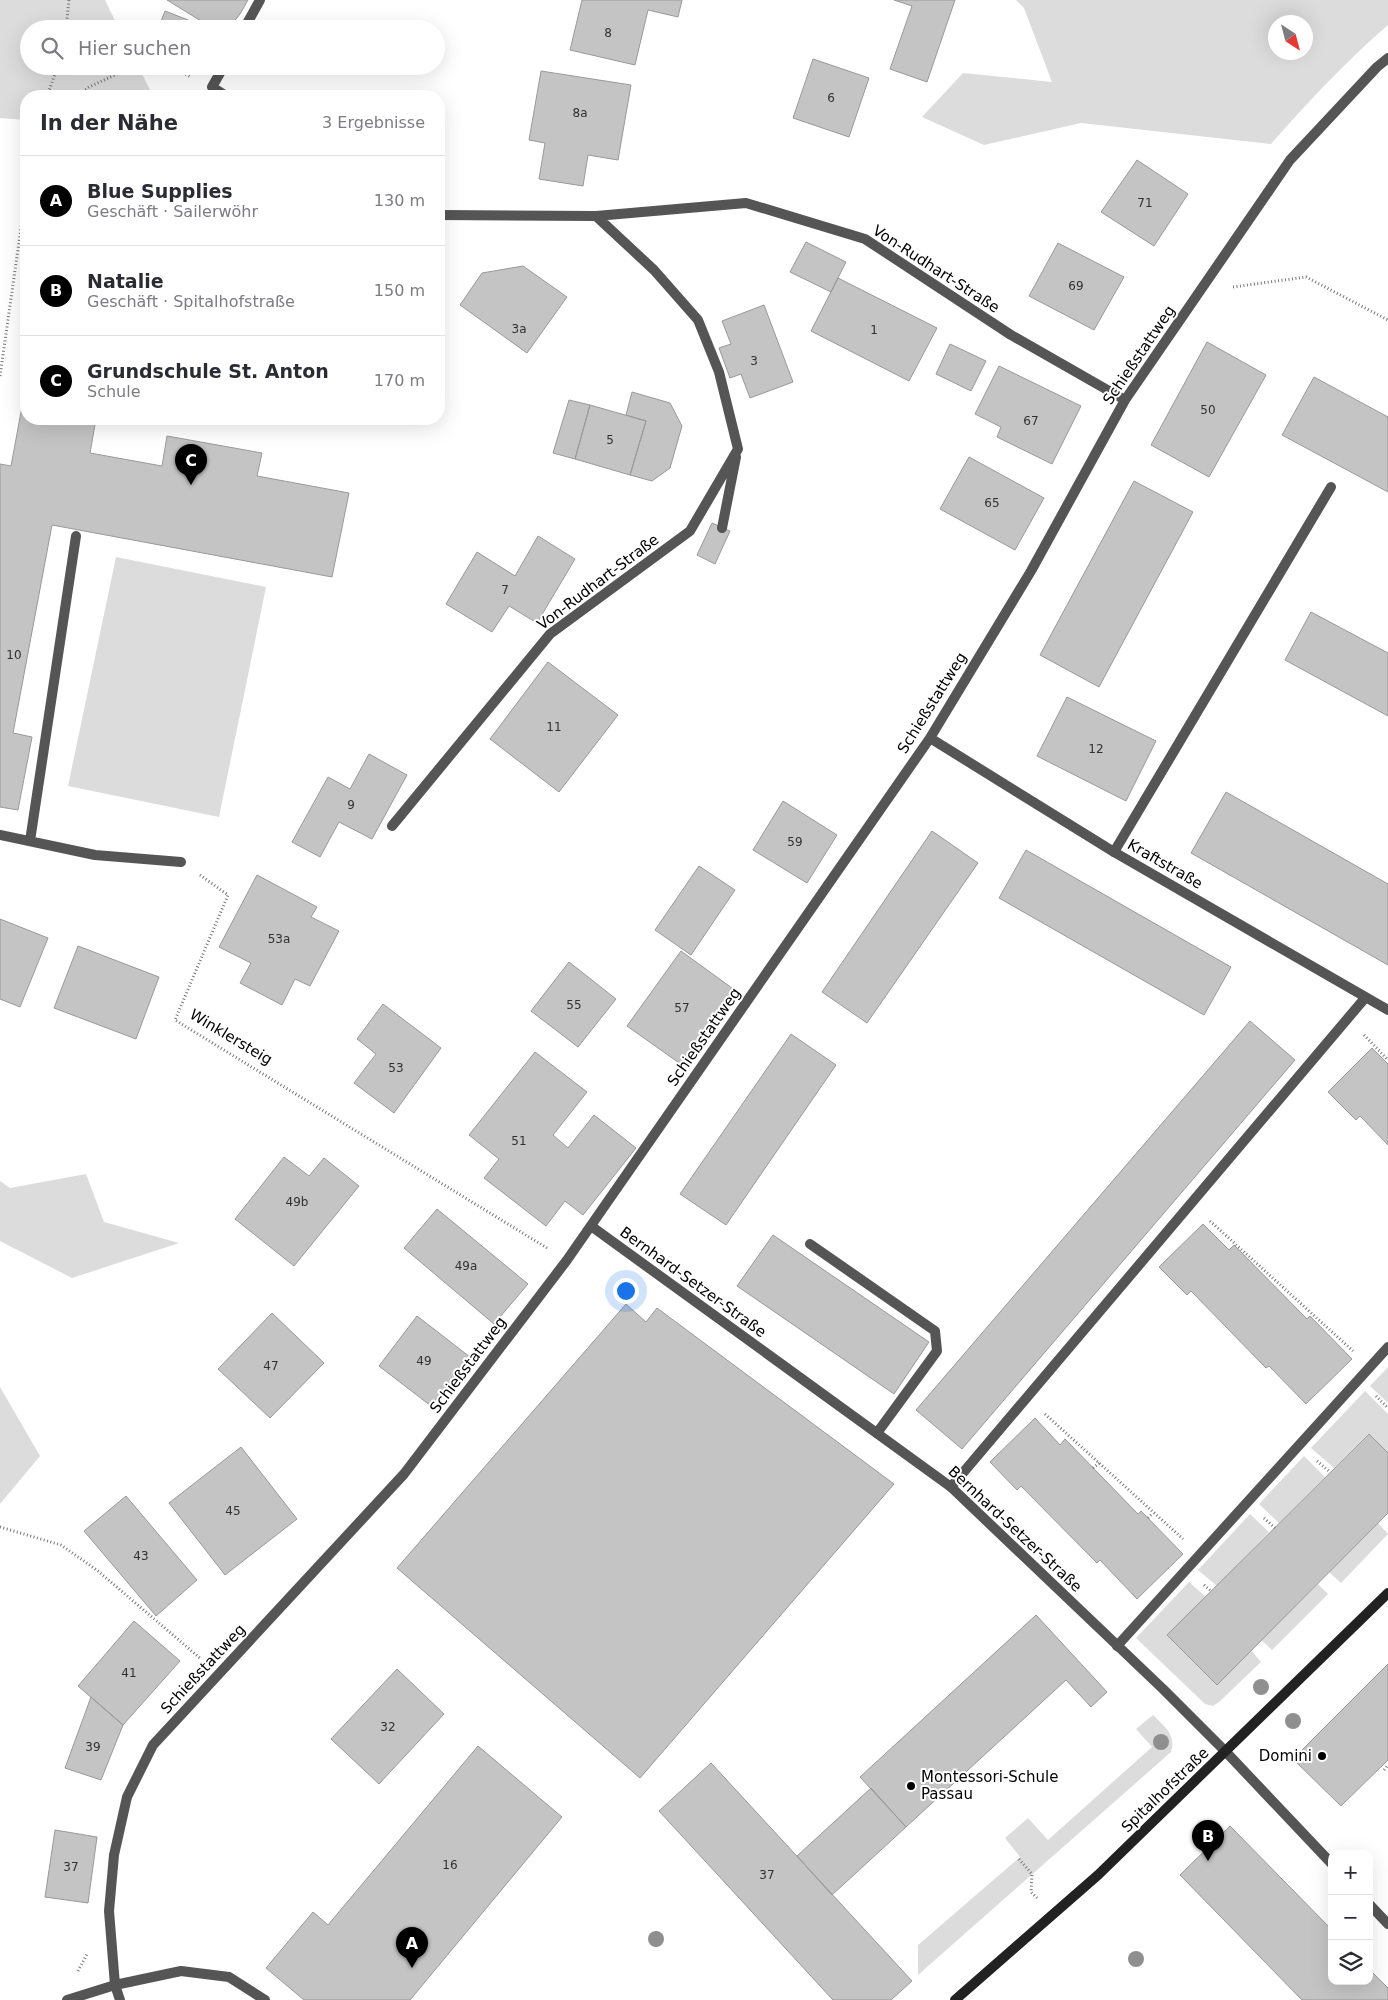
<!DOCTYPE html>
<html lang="de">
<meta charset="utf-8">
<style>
body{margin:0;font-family:"DejaVu Sans",sans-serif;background:#f2f2f3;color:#2b2b33}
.controls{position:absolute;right:15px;bottom:15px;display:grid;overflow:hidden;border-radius:10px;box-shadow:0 5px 20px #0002}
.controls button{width:45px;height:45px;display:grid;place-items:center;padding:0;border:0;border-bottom:1px solid #e1e1e2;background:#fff;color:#2b2b33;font:25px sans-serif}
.compass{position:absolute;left:1268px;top:15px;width:45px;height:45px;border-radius:50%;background:#fff;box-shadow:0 5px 20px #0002;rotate:144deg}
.you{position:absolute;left:625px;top:1290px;width:18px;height:18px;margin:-12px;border:4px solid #fff;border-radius:50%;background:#1a73e8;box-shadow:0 0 0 8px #1a73e833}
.badge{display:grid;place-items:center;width:32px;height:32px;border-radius:50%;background:#000;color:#fff;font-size:16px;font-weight:700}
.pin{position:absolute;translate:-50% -41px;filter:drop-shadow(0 1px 2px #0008)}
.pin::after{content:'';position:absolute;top:26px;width:18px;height:15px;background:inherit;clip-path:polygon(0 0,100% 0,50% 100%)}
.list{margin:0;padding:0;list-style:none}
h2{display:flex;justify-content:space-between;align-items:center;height:65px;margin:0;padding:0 20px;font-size:21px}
h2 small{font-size:16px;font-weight:400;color:#7c7c81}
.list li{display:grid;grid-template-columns:32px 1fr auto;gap:15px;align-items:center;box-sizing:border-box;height:90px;padding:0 20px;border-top:1px solid #e1e1e2}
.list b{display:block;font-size:19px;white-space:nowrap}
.list p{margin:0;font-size:16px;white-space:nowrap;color:#7c7c81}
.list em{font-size:16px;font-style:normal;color:#7c7c81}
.icon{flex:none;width:28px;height:28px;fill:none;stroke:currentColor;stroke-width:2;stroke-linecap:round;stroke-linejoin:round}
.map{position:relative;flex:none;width:1388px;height:2000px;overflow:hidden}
.search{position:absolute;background:#fff;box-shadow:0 5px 20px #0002;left:20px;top:20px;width:425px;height:55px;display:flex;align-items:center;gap:12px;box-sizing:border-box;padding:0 18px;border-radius:28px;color:#7c7c81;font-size:19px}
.panel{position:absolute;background:#fff;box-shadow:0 5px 20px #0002;left:20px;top:90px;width:425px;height:335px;border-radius:20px}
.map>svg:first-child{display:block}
</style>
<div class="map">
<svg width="1388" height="2000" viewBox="0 0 1388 2000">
<rect width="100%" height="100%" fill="#fff"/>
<path fill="#dcdcdc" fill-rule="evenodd" d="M0,0H105L119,29H29V66H138L153,96H26V120L0,118Z
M1016,0H1388V25C1346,61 1308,102 1271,144L1081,123L984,145L922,117L963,73L1052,82L1024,8ZM1276,22H1306V52H1276Z
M116,557L266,587L219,817L68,786Z
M86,1174L104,1222L179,1243L72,1278L0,1241V1181L10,1188Z
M1388,1367V1403L1370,1386Z
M0,1387L40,1456L0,1504Z
M1365,1391L1388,1414V1453L1368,1434L1334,1468L1311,1448Z
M1304,1456L1325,1477L1279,1523L1259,1504Z
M1250,1514L1269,1532L1217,1586L1198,1570Z
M1378,1523L1388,1534L1341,1583L1329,1572Z
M1189,1582L1206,1597L1261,1662L1219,1702L1213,1706L1205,1704L1136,1638Z
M1318,1584L1328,1594L1272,1650L1261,1640Z
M1153,1715C1165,1727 1176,1734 1171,1752L918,1975V1945L1020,1857L1005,1838L1028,1818L1048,1840L1152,1747L1136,1729Z"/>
<path fill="#c4c4c4" stroke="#999" d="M167,0H248L240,14L228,29H214Z
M582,0H682L678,17L648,10L635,65L570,50Z
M894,0H955L927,82L890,69L912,6Z
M165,11L188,20L185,29H158Z
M813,59L869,78L849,137L793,118Z
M541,71L631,85L618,160L588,155L583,186L539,179L545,143L529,140Z
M1137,160L1188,194L1154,246L1101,212Z
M806,242L846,262L831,292L790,272Z
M1058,243L1124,277L1094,330L1029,296Z
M523,266L567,297L527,353L460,305L482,273Z
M838,278L937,328L909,381L811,331Z
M764,305L793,382L750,398L741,374L730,378L719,348L731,344L722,321Z
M1207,342L1266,375L1209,477L1151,445Z
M950,344L986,361L971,391L936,374Z
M999,366L1081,406L1052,464L997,437L1001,427L975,414Z
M1314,377L1388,417V492L1282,435Z
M26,385V419H96L90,453L162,466L167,436L262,453L257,476L349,493L332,577L52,525L13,733L32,737L18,810L0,807V464L11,466Z
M632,392L670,403L682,426L670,468L652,481L630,475L646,421L626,415Z
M569,400L590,405L575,459L553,453Z
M590,405L646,421L630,475L575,459Z
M969,457L1044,498L1015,550L940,509Z
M1134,481L1193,512L1099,687L1040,655Z
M712,523L730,531L715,564L697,555Z
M538,536L575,559L537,623L509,606L492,632L446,604L477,552L515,576Z
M1311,612L1388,653V716L1285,660Z
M548,662L618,715L559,792L490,739Z
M1067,697L1156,741L1126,801L1037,756Z
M369,754L407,775L372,839L339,822L320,857L292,842L328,777L350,789Z
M1226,792L1388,884V965L1191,853Z
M783,801L837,835L807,883L753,850Z
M932,831L978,863L867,1023L822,992Z
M1026,850L1231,967L1204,1015L999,898Z
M699,866L735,890L691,955L655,930Z
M257,875L317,907L311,917L339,931L310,986L295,979L282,1005L240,983L251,963L219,947Z
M0,919L48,938L20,1007L0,999Z
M78,946L159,977L136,1039L54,1008Z
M681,951L736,991L682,1065L627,1026Z
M569,962L616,999L578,1047L531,1011Z
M383,1004L441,1048L394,1113L354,1083L376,1054L357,1039Z
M1250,1021L1295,1060L962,1449L916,1410Z
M791,1034L836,1065L726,1225L680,1194Z
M1372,1048L1388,1064V1145L1360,1116L1356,1120L1328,1092Z
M535,1052L587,1092L553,1135L568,1148L594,1115L636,1148L583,1215L565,1201L546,1226L484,1178L499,1159L469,1135Z
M284,1157L309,1176L324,1158L359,1186L294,1266L235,1219Z
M437,1209L528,1284L494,1324L404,1248Z
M1203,1224L1229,1250L1234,1245L1307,1319L1310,1316L1352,1359L1306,1404L1269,1366L1266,1368L1191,1291L1187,1295L1159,1267Z
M773,1235L929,1342L894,1394L737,1286Z
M626,1304L646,1322L657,1308L894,1484L640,1778L397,1568Z
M272,1313L324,1363L270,1418L218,1369Z
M417,1316L470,1357L431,1406L379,1366Z
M1035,1418L1060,1445L1065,1439L1138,1514L1141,1511L1183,1554L1137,1599L1100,1560L1097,1563L1021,1486L1017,1490L990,1462Z
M1369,1434L1388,1453V1513L1217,1685L1167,1635Z
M241,1447L297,1519L225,1575L169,1503Z
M126,1496L197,1580L156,1616L84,1531Z
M1036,1615L1107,1692L1091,1707L1066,1680L906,1827L860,1777Z
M134,1621L180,1661L123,1725L78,1686Z
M1388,1664V1760L1341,1806L1293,1759Z
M397,1669L444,1714L379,1784L331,1739Z
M91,1697L123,1725L101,1780L65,1768Z
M478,1746L562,1817L410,2000H304L266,1968L313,1912L328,1925Z
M711,1763L912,1981L891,2000H833L659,1811Z
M871,1788L906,1827L832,1895L797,1856Z
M1230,1826L1332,1930V1981H1369V1969L1388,1988V2000H1302L1180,1875Z
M55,1830L97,1837L88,1903L45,1897Z"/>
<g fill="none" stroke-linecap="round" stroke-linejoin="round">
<path stroke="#777" stroke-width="3" stroke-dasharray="1 2.5" stroke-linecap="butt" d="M66,29L69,0
M170,66L191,77
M47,96L58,66
M77,96L89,87L134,66
M1233,287L1306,277L1388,320
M0,376L26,193
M200,875L228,895L175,1020L547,1248
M1364,1035L1388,1060
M1210,1221L1353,1351
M1376,1396L1388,1408
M1045,1414L1183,1539
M1317,1461L1330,1472
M1093,1468L1099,1463
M1148,1518L1153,1513
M1264,1518L1275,1528
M0,1527L61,1545L98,1571L201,1659
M1204,1585L1211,1591
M1384,1770L1388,1765
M1019,1859L1032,1874L1031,1892L1037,1898
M78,1971L87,1954"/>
<path stroke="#555" stroke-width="10" d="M0,835L95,855L181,862
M30,841L76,536
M1114,852L1331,487
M810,1244L935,1331L937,1351L877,1433
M951,1487L1365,998
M1117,1646L1388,1347"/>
<path stroke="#555" stroke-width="10" d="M244,29L260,0
M224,66L212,87L226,96
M439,215L596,216L746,203L865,239L1011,335L1125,400
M722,528L736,457
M930,738L1114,852L1388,1010
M392,826L550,634L690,531L738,449L719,372L698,320L654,270L596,216
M591,1226L951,1487L1163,1689L1226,1752L1332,1864
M1369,1904L1388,1924
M67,2000L115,1985L109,1911L114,1855L127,1797L153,1745L404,1474L567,1260L930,738L1031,571L1125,400L1290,160L1377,67L1388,58
M120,2000L115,1985L181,1971L229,1977L265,2000"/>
<path stroke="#222" stroke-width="10" d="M955,2000L1098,1875L1388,1593"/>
</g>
<g fill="#8f8f8f">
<circle cx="1261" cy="1687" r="8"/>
<circle cx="1293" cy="1721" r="8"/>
<circle cx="1161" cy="1742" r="8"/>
<circle cx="656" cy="1939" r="8"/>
<circle cx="1136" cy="1959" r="8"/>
</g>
<g fill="#000" stroke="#fff" stroke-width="2">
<circle cx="1322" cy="1756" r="5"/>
<circle cx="911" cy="1786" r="5"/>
</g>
<g text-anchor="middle" stroke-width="4" stroke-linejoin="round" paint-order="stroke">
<g font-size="12" fill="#313131">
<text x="608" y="37">8</text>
<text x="831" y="102">6</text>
<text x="580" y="117">8a</text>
<text x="1145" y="207">71</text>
<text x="1076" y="290">69</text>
<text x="519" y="333">3a</text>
<text x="874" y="334">1</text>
<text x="754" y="365">3</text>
<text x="1208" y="414">50</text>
<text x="1031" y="425">67</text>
<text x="610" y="444">5</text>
<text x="992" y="507">65</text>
<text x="505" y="594">7</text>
<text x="14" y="659">10</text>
<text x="554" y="731">11</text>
<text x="1096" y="753">12</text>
<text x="351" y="809">9</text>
<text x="795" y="846">59</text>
<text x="279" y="943">53a</text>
<text x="574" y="1009">55</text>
<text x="682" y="1012">57</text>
<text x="396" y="1072">53</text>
<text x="519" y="1145">51</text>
<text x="297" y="1206">49b</text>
<text x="466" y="1270">49a</text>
<text x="424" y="1365">49</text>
<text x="271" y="1370">47</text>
<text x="233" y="1515">45</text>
<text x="141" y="1560">43</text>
<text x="129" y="1677">41</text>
<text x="388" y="1731">32</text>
<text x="93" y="1751">39</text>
<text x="450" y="1869">16</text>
<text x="71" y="1871">37</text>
<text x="767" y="1879">37</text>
</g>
<g font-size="15" fill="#000" stroke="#fff">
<text transform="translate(936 269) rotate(33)" y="5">Von-Rudhart-Straße</text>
<text transform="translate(1139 355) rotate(-56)" y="5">Schießstattweg</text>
<text transform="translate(598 582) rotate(-37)" y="5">Von-Rudhart-Straße</text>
<text transform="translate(932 703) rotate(-58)" y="5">Schießstattweg</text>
<text transform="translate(1165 864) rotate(30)" y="5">Kraftstraße</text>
<text transform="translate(231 1037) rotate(31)" y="5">Winklersteig</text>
<text transform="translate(704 1037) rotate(-55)" y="5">Schießstattweg</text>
<text transform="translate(693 1282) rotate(36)" y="5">Bernhard-Setzer-Straße</text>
<text transform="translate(468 1365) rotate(-53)" y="5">Schießstattweg</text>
<text transform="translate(1015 1529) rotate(43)" y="5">Bernhard-Setzer-Straße</text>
<text transform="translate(203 1669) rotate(-47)" y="5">Schießstattweg</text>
<text transform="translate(1165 1790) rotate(-44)" y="5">Spitalhofstraße</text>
</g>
<g font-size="15" fill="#000" stroke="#fff" text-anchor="end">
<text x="1312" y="1761">Domini</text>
<text x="921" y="1782" text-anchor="start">Montessori-Schule<tspan x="921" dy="17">Passau</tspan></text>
</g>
</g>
</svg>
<div class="controls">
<button>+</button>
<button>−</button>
<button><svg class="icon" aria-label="layers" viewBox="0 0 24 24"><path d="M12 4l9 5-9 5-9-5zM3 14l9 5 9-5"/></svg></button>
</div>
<svg class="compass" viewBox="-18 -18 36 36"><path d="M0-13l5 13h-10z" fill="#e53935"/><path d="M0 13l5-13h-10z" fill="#7c7c81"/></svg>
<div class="you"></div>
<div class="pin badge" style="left:412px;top:1968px">A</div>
<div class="pin badge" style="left:1208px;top:1861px">B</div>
<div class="pin badge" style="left:191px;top:485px">C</div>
<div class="search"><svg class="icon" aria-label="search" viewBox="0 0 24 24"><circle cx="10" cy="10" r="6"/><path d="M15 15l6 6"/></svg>Hier suchen</div>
<section class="panel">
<h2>In der Nähe<small>3 Ergebnisse</small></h2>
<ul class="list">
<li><span class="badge">A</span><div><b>Blue Supplies</b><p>Geschäft · Sailerwöhr</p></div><em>130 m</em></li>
<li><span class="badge">B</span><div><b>Natalie</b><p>Geschäft · Spitalhofstraße</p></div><em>150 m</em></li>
<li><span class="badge">C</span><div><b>Grundschule St. Anton</b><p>Schule</p></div><em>170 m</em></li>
</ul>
</section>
</div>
